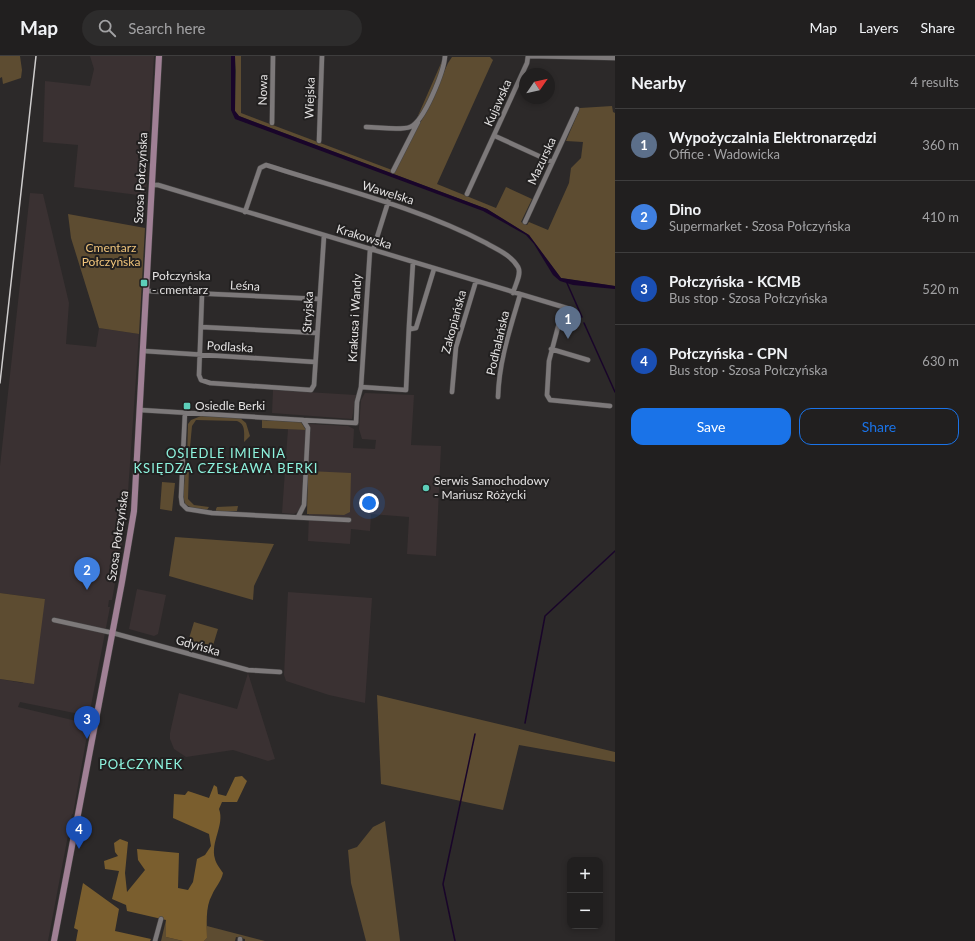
<!DOCTYPE html>
<meta charset="utf-8">
<style>
body{margin:0;font-family:Lato,sans-serif;background:#2d2c2c;color:#f1f3f6}
.controls{position:absolute;right:12px;bottom:12px;display:grid;overflow:hidden;border-radius:8px;box-shadow:0 2px 6px #0003}
.controls button{width:36px;height:36px;display:grid;place-items:center;padding:0;border:0;border-bottom:1px solid #3e3d3d;background:#211f1f;color:#f1f3f6;font:20px sans-serif}
.compass{position:absolute;left:519px;top:12px;width:36px;height:36px;border-radius:50%;background:#211f1f;box-shadow:0 2px 6px #0003;rotate:56deg}
.you{position:absolute;left:369px;top:447px;width:14px;height:14px;margin:-10px;border:3px solid #fff;border-radius:50%;background:#1a73e8;box-shadow:0 0 0 6px #1a73e833}
.badge{display:grid;place-items:center;width:26px;height:26px;border-radius:50%;background:#1a73e8;color:#fff;font-size:13px;font-weight:700}
.pin{position:absolute;translate:-50% -33px;filter:drop-shadow(0 1px 2px #0008)}
.pin::after{content:'';position:absolute;top:21px;width:14px;height:12px;background:inherit;clip-path:polygon(0 0,100% 0,50% 100%)}
.list{margin:0;padding:0;list-style:none}
h2{display:flex;justify-content:space-between;align-items:center;height:52px;margin:0;padding:0 16px;font-size:17px}
h2 small{font-size:13px;font-weight:400;color:#a2a2a4}
.list li{display:grid;grid-template-columns:26px 1fr auto;gap:12px;align-items:center;box-sizing:border-box;height:72px;padding:0 16px;border-top:1px solid #3e3d3d}
.list b{display:block;font-size:15px;white-space:nowrap}
.list p{margin:0;font-size:13px;white-space:nowrap;color:#a2a2a4}
.list em{font-size:13px;font-style:normal;color:#a2a2a4}
.actions{display:flex;gap:8px;padding:12px 16px}
.actions a{flex:1;padding:9px 0;border:1px solid #1a73e8;border-radius:12px;text-align:center;font-size:14px;color:#1a73e8}
.actions .main{background:#1a73e8;color:#fff}
.icon{flex:none;width:22px;height:22px;fill:none;stroke:currentColor;stroke-width:2;stroke-linecap:round;stroke-linejoin:round}
.map{position:relative;flex:none;width:615px;height:885px;overflow:hidden}
header{display:flex;align-items:center;gap:24px;box-sizing:border-box;height:56px;padding:0 20px;background:#211f1f;border-bottom:1px solid #3e3d3d}
header strong{font-size:19px}
nav{display:flex;gap:22px;margin-inline-start:auto;font-size:14px}
.search{width:280px;height:36px;background:#2d2c2c;display:flex;align-items:center;gap:10px;box-sizing:border-box;padding:0 14px;border-radius:22px;color:#a2a2a4;font-size:15px}
main{display:flex}
aside{flex:1;background:#211f1f}
.map>svg:first-child{display:block}
</style>
<header>
<strong>Map</strong>
<div class="search"><svg class="icon" aria-label="search" viewBox="0 0 24 24"><circle cx="10" cy="10" r="6"/><path d="M15 15l6 6"/></svg>Search here</div>
<nav><a>Map</a><a>Layers</a><a>Share</a></nav>
</header>
<main>
<div class="map">
<svg width="615" height="885" viewBox="0 0 615 885">
<rect width="100%" height="100%" fill="#2c2929"/>
<path fill="#3a3132" d="M90,0H154L146,140L74,131L78,89L43,86L45,25L90,30L94,13Z
M30,137L43,138L69,247L66,288L96,291L99,272L139,278L126,465L112,544H109L108,551H110L89,660L20,646L18,651L89,668L73,758H72L48,885H0V623L23,627L45,543L0,537V410Z
M273,334L356,339L352,363L272,357Z
M365,337L414,339L411,389L441,390L436,500L407,498L409,461L371,458L370,475L351,473L350,488L308,485L309,458L344,459L308,415L309,368L348,370L354,373L353,392L375,393L376,384L362,383L359,373L361,344Z
M288,373L306,374L301,454L294,458L282,457Z
M137,533L166,539L158,578L154,580L129,573Z
M288,536L372,542L365,647L329,639L286,625L284,619Z
M248,617L275,703L268,705L233,694L186,701L174,693L170,683V677L179,637L237,653Z"/>
<path fill="#5d4c31" d="M0,0H20L22,14L21,22L3,28L2,21L0,22Z
M235,0H241V57L392,114L424,60L448,7L452,1H490L493,4L437,128L496,152L506,131L532,143L521,166L527,169L529,166L548,174L569,127L571,112L581,102L583,86L566,85L580,52L612,50L613,56L615,57V230L561,222L529,179L487,153L239,60L235,55L236,15Z
M442,5C443,16 426,54 417,62Z
M68,158L145,172L139,278L99,272L71,182Z
M201,360L240,362L246,367L250,380L244,386C244,378 246,368 237,365L196,364L192,370L189,402L187,403L188,368L191,364Z
M262,364L301,366L306,374L262,372Z
M186,409L189,412L188,443L194,449L209,451L207,454L192,452L185,448L183,439Z
M308,415L351,417L350,456L344,459L307,458Z
M162,426L175,427L172,455L160,453Z
M238,450L237,455H216V453L217,451Z
M175,481L274,488L254,530L253,544L169,520Z
M0,537L45,543L34,628L0,623Z
M194,566L218,573L211,596L187,589Z
M377,639L615,696V706L519,689L503,754L381,728Z
M385,765L400,885H366L351,827L348,794L357,791L373,771Z
M166,864V881L183,885H161Z
M207,870L265,885H245V883L236,881L235,885H204L207,882Z"/>
<path fill="#7a5e2e" d="M242,720L247,725L237,746H222L219,753C225,769 210,786 215,803C216,808 220,812 223,817C221,826 216,830 212,839C205,851 207,869 207,882L204,885H183L166,881V864L127,855L126,849L112,843L119,815L105,813L104,805L118,800L115,796L114,787L120,783L128,786L125,817L127,836L145,814L138,804L137,793L179,797L178,832L188,834L193,826L197,803L205,799L211,790L209,778L173,762L174,738L185,739L188,735L209,742L214,729L217,731L218,738L226,740L235,721Z
M83,827L119,853L115,875L151,883L150,885H76L78,874L74,872Z"/>
<path fill="#19052a" d="M231,0H235V55L239,60L487,153L529,179L561,222L615,230V233L573,229L560,225L553,219L534,188L526,179L483,155L235,63L231,54Z"/>
<g fill="none" stroke-linecap="round" stroke-linejoin="round">
<path stroke="#19052a" stroke-width="1.5" d="M567,227L582,261
M584,267L615,336
M525,667L545,560L615,495
M455,885L443,828L475,678"/>
<g stroke="#464444" stroke-width="5.5">
<path id="street" d="M529,0L615,2
M272,67L273,0
M366,71C378,71 400,75 410,71C424,66 444,15 445,0
M495,80L552,106
M319,85L322,0
M393,115L418,66
M152,129H158L570,253
M467,138L527,7L528,0
M245,156L260,112L266,109C340,133 417,151 486,187C498,194 511,199 518,211C522,218 515,229 513,237
M525,166L577,53
M373,194L390,140
M413,206L409,270L411,273L416,272L434,213
M147,235L319,243
M202,238L199,319L201,324L210,327L311,334L314,329L324,180
M563,252L549,305L547,339L550,344L610,350
M201,271L317,277
M551,293L588,304
M144,295L315,306
M361,331L406,334L409,270
M452,336L456,291L476,225
M498,341C499,305 510,273 520,239
M140,354L303,364L308,372L304,449L298,461
M185,356L181,441L182,448L187,453L212,457L349,464
M302,364L356,367L357,346L361,331L370,194
M54,564L113,577L248,614L280,616
M155,885L161,863
M240,885V883"/>
</g>
<g stroke="#464444" stroke-width="7">
<path id="secondary" d="M54,885L122,526L134,455L159,0"/>
</g>
<use href="#street" stroke="#7d797a" stroke-width="4.5"/>
<use href="#secondary" stroke="#a08095" stroke-width="6"/>
<path stroke="#cfcdcd" stroke-width="1.5" d="M0,327L36,0"/>
</g>
<g fill="#5dceb9" stroke="#222020" stroke-width="1.5">
<rect x="140" y="223" width="8" height="8" rx="2"/>
<rect x="183" y="346" width="8" height="8" rx="2"/>
<circle cx="426" cy="432" r="4"/>
</g>
<g text-anchor="middle" stroke-width="4" stroke-linejoin="round" paint-order="stroke">
<g font-size="12" fill="#e3e1e1" stroke="#222020">
<text transform="translate(263 34) rotate(-89)" y="4">Nowa</text>
<text transform="translate(310 42) rotate(-88)" y="4">Wiejska</text>
<text transform="translate(498 47) rotate(-66)" y="4">Kujawska</text>
<text transform="translate(542 105) rotate(-65)" y="4">Mazurska</text>
<text transform="translate(141 122) rotate(-87)" y="4">Szosa Połczyńska</text>
<text transform="translate(388 137) rotate(17)" y="4">Wawelska</text>
<text transform="translate(364 181) rotate(17)" y="4">Krakowska</text>
<text transform="translate(245 230) rotate(3)" y="4">Leśna</text>
<text transform="translate(308 256) rotate(-87)" y="4">Stryjska</text>
<text transform="translate(355 262) rotate(-87)" y="4">Krakusa i Wandy</text>
<text transform="translate(454 266) rotate(-75)" y="4">Zakopiańska</text>
<text transform="translate(498 287) rotate(-77)" y="4">Podhalańska</text>
<text transform="translate(230 291) rotate(3)" y="4">Podlaska</text>
<text transform="translate(118 480) rotate(-82)" y="4">Szosa Połczyńska</text>
<text transform="translate(198 590) rotate(16)" y="4">Gdyńska</text>
</g>
<g font-size="12" fill="#f0c47a" stroke="#222020">
<text x="111" y="196">Cmentarz<tspan x="111" dy="14">Połczyńska</tspan></text>
</g>
<g font-size="12" fill="#e3e1e1" stroke="#222020" text-anchor="start">
<text x="152" y="224">Połczyńska<tspan x="152" dy="14">- cmentarz</tspan></text>
<text x="195" y="354">Osiedle Berki</text>
<text x="434" y="429">Serwis Samochodowy<tspan x="434" dy="14">- Mariusz Różycki</tspan></text>
</g>
<g font-size="13" letter-spacing="1" fill="#8df3de" stroke="#222020">
<text x="226" y="402">OSIEDLE IMIENIA<tspan x="226" dy="15">KSIĘDZA CZESŁAWA BERKI</tspan></text>
<text x="141" y="713">POŁCZYNEK</text>
</g>
</g>
</svg>
<div class="controls">
<button>+</button>
<button>−</button>
</div>
<svg class="compass" viewBox="-18 -18 36 36"><path d="M0-13l5 13h-10z" fill="#e53935"/><path d="M0 13l5-13h-10z" fill="#a2a2a4"/></svg>
<div class="you"></div>
<div class="pin badge" style="left:568px;top:283px;background:#5c6f8a">1</div>
<div class="pin badge" style="left:87px;top:534px;background:#3f7fe0">2</div>
<div class="pin badge" style="left:87px;top:683px;background:#1a4fb4">3</div>
<div class="pin badge" style="left:79px;top:793px;background:#1a4fb4">4</div>
</div>
<aside>
<h2>Nearby<small>4 results</small></h2>
<ul class="list">
<li><span class="badge" style="background:#5c6f8a">1</span><div><b>Wypożyczalnia Elektronarzędzi</b><p>Office · Wadowicka</p></div><em>360 m</em></li>
<li><span class="badge" style="background:#3f7fe0">2</span><div><b>Dino</b><p>Supermarket · Szosa Połczyńska</p></div><em>410 m</em></li>
<li><span class="badge" style="background:#1a4fb4">3</span><div><b>Połczyńska - KCMB</b><p>Bus stop · Szosa Połczyńska</p></div><em>520 m</em></li>
<li><span class="badge" style="background:#1a4fb4">4</span><div><b>Połczyńska - CPN</b><p>Bus stop · Szosa Połczyńska</p></div><em>630 m</em></li>
</ul>
<div class="actions"><a class="main">Save</a><a>Share</a></div>
</aside>
</main>
